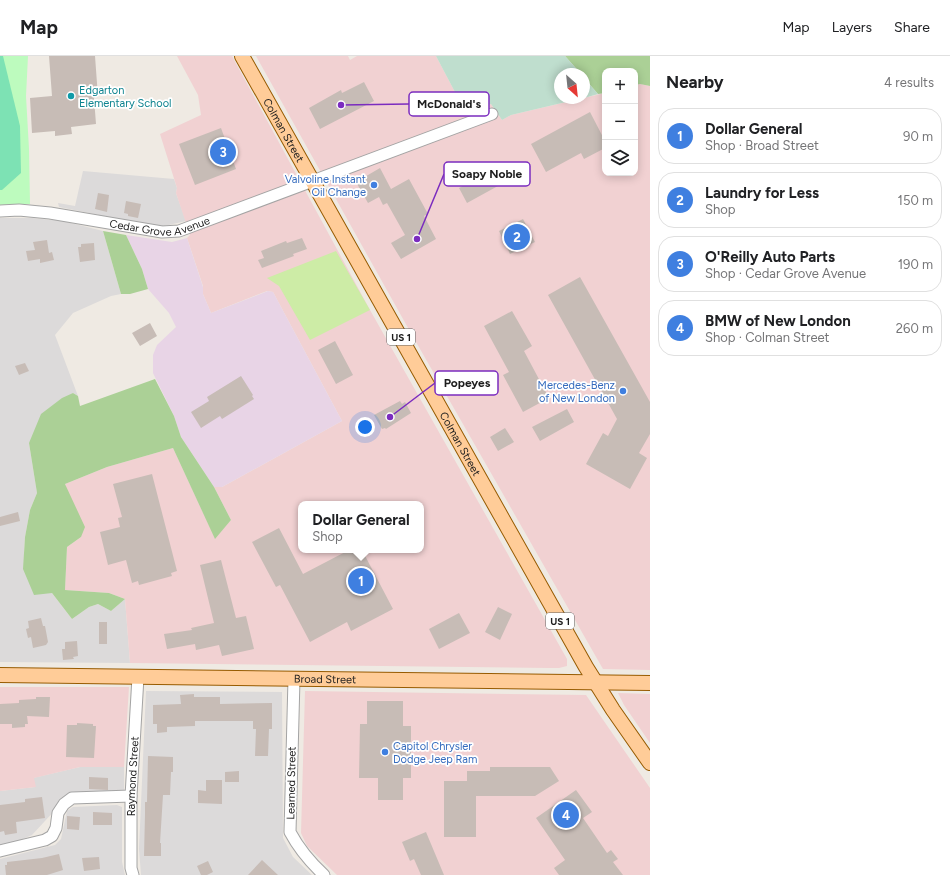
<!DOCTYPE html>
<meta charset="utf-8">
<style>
body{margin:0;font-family:Figtree,sans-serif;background:#f2f2f2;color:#202124}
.controls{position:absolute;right:12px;top:12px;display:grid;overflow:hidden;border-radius:8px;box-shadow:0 2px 10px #0003}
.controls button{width:36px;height:36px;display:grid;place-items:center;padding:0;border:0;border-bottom:1px solid #e0e0e0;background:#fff;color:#202124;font:20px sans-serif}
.compass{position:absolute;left:554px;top:12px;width:36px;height:36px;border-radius:50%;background:#fff;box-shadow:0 2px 10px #0003;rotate:153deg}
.you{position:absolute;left:365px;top:371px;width:14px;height:14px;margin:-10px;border:3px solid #fff;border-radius:50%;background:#1a73e8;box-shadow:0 0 0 6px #1a73e833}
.badge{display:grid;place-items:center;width:26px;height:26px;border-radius:50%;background:#1a73e8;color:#fff;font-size:13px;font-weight:700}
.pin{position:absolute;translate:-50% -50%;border:2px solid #fff;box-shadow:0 1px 4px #0006}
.popup{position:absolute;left:298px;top:445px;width:126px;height:52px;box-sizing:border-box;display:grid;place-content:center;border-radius:8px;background:#fff;filter:drop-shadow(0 1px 3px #0005);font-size:13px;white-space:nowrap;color:#757577}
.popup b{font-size:15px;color:#202124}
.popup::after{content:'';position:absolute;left:50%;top:100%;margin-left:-8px;border:8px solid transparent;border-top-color:#fff}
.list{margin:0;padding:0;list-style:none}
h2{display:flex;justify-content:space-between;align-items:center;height:52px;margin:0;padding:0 16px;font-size:17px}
h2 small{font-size:13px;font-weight:400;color:#757577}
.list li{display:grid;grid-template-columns:26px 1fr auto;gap:12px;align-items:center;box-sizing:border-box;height:56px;margin:0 8px 8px;padding:0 8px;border:1px solid #e0e0e0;border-radius:16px}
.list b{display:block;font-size:15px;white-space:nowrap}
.list p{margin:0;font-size:13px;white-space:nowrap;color:#757577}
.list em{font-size:13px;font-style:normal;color:#757577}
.icon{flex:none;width:22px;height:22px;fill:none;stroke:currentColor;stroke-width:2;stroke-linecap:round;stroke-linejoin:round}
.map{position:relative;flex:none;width:650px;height:819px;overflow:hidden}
header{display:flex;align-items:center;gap:24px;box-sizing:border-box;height:56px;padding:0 20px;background:#fff;border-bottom:1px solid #e0e0e0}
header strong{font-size:19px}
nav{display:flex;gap:22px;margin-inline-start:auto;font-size:14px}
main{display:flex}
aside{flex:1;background:#fff}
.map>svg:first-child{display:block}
</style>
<header>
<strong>Map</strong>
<nav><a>Map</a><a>Layers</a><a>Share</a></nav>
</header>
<main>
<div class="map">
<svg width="650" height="819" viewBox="0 0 650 819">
<rect width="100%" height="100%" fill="#efeae3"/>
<path fill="#dcdada" d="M83,115L174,123L177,132L176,137L186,165L160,171L59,151L58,147L75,150Z
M0,162H32L63,165L103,175L121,238L111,240L73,257L55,279L78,340L73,337L29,387L37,437L30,454L25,481L24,496L52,537L72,563L89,551L98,548L111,555L125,543L130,607L0,606Z
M146,635L282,636L283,782L293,801L312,819H141L139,793Z
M80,711H124V738L69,739L32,779L16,786L0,790V735L35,731L33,722Z
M117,749L122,751V806L125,819H0V803L55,789L61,783L67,755L73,751Z"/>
<path fill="#f1d1d2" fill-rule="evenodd" d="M177,0H232L370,254L567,603V610L559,612H549L130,607L125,543L109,537L65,534L67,491L81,481L65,428L107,411L173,392L215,482L231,464L214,431H222L342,365L273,236L267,235L211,257L203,238V230L187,182L190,179L176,137L177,132L160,78L201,59L198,39ZM301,448H421V494H301Z
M256,0H348L350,4L357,0H436L466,57L491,48L502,64L511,59L605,37V117H635V29L640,28L650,30V614L603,613L412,279Z
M0,631H129L124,711H80L34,722L36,731L0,735Z
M305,635L586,639L650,732V819H337L307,790L301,777Z
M618,637L650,638V687L624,649Z"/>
<path fill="#e8d4e6" d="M126,179L172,186L187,182L203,231V238L211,257L268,235L273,236L342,365L222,431H214L181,381L174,360L153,317V299L157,289L176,271L169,257L148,233L142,213Z"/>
<path fill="#cdeca6" d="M336,195L370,254L310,284L279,230L267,222Z"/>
<path fill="#abd096" d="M565,0H650V30L640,28L635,29V15H605V37L598,38L584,22V18H581Z
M103,175L126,179L142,213L148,233L130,238H121Z
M155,323L174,360L181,381L214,431L231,464L215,483L173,392L107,411L65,428L85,471L81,481L67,491L65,534L109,537L125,543L111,555L98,548L89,551L72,563L52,537L34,539L23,513L25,481L30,454L37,437L29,387L41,358L62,342L73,337L78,340L80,350Z"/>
<path fill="#bfdece" d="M436,0H565L581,18H560V42H583L511,59L502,64L491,48L466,57Z
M584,22L598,38L584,42Z"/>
<path fill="#bdfbbe" d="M0,0H28L26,40L29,93L30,148L0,149Z"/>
<path fill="#7de2b4" d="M0,0H3L20,70L21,117L2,134H0Z"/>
<path fill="#c7bcb6" d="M49,0H95L98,41L94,42L96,68L71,71L72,78L55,80V75L32,77L30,42L52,40Z
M364,26L374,45L320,73L309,52L341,34L342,37Z
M590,56L605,85V92L584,103L581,97L546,116L531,88Z
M221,72L236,113L195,129L179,88Z
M499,111L507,125L467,147L459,132Z
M380,112L391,133L409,123L428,158L424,160L436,183L401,203L391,187L405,179L387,147L383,149L379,141L368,147L356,126Z
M98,137L109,139L107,156L95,153Z
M126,145L141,148L138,162L128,160V158L124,157Z
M523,163L535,186L510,198L499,175Z
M302,182L307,193L293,198L294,200L262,212L258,204L264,202L261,195L286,185L287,187Z
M47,184L49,197L52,196L54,204L40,207V203L28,205L26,195L35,194L33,186Z
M94,187L95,204L80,206L78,191H81V188Z
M580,221L650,346V378L639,397L647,402L630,433L586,408L603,377L608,380L617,363L548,239Z
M512,255L532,290L524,295L549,342L523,356L503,319L509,316L484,270Z
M150,267L157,280L140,290L132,277Z
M335,285L353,319L336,328L318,294Z
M25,307L29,315L19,319L15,310Z
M241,320L253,339L252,340L254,343L222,363L220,360L201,372L191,356L209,345L207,341Z
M400,345L402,348L405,346L411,357L386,373L385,372L382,373L374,359Z
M567,353L574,366L540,385L532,371Z
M505,372L514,386L498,395L490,381Z
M152,418L177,515L171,517L172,520L139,529L138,525L132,527L126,504L108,509L100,476L120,471L118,462L122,461L113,428Z
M18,456L20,465L0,470V461Z
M279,472L303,518L349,494H362L393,553L351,575L347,566L310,586L280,529L276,531L252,486Z
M221,504L236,562L246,560L254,593L222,600L219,589L196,594L195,588L167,593L164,578L192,574L191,572L214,567L200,509Z
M498,551L512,558L500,584L485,576Z
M459,557L470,577L439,593L429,573Z
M41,562L43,570H45L48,586L46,589L33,592L31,581L28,582L26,573L29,572L28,565Z
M99,566H107V588H99Z
M77,585L78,600L73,601L74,603L63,604L62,593H65V586Z
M194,638V641H220V648L272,647V673H269L268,700H255L256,673H253V665H195V670L167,671V676L157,677V668H153V649L181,648L180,639Z
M36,641H50L49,661L27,660L28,668H25V671L12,672V668H0V648L19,647V644L36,643Z
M367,645H403V670H411V722H403V744H378V722H359L360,668H367Z
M77,667L93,668V670H96L94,702L66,701L67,669H77Z
M148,700L173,701V716H171L170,739H163L160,787H161V800H144L145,758V746H147Z
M490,711H550L559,725L535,740H476V781H444V725H467V715H490Z
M239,715V726H225V716Z
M89,721L108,722V734L89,733Z
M206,724H222V748L198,747V734L206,735Z
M576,734L592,756L583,762L607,797L611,794L618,803L613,806L623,819H559L554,812L565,804L536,762Z
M42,741L45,762L16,766L17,777L5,779L4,775L0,776V749L25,746V743Z
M93,756L112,757V769H93Z
M67,760L80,761L79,774L67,773Z
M426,776L431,788L444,819H421L414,803L410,805L402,786Z
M59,798L63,814L47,819H6L5,809H7V806L42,802Z
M99,801L100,813L84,815L82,802Z
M262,804L278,819H248Z
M208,805L213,816L207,819H201L197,810Z"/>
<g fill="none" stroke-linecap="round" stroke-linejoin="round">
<g stroke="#a4a4a4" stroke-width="13">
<g id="minor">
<path id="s1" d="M0,155L19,154L50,157L162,176L179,175L492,58"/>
<path d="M294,623L290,776C299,793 310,806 324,819"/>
<path d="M0,795L45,784L52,780L56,772L58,757L64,748L72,742L131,740"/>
<path id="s2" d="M133,819L131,812V740L138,621"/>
</g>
</g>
<g stroke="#975b00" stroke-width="16">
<g id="major">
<path id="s3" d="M242,0L586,611L613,654L650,707"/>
<path id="s4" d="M0,619L650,627"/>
</g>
</g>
<use href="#minor" stroke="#fff" stroke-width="11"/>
<use href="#major" stroke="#ffcc98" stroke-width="14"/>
</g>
<circle fill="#0f9aa8" stroke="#fff" stroke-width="1.5" cx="71" cy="40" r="4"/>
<g fill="#3f7fe0" stroke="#fff" stroke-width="1.5">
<circle cx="374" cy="129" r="4"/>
<circle cx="623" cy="335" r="4"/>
<circle cx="385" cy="696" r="4"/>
</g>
<g text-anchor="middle" stroke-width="3.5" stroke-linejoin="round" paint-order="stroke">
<g fill="#fff" stroke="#616161" stroke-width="1">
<rect x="387" y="273" width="28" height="16" rx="3"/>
<rect x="546" y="557" width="28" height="16" rx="3"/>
</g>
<g font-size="10" font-weight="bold" fill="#1d1d1d">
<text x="401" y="285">US 1</text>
<text x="560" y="569">US 1</text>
</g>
<g font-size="11" fill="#0d838f" stroke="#fff" text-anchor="start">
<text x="79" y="38">Edgarton<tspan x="79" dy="13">Elementary School</tspan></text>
</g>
<g font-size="11" fill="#1d1d1d" stroke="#fff">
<text dy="4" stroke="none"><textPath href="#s3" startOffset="85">Colman Street</textPath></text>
<text dy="4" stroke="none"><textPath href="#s1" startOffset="162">Cedar Grove Avenue</textPath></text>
<text dy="4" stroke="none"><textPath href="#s3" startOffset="445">Colman Street</textPath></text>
<text dy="4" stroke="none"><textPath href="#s4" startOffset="325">Broad Street</textPath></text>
<text dy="4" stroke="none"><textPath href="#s2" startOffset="99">Raymond Street</textPath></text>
<text transform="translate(291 727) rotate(-89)" y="4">Learned Street</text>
</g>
<g font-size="11" fill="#366cbe" stroke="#fff" text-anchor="end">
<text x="366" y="127">Valvoline Instant<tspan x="366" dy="13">Oil Change</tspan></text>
<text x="615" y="333">Mercedes-Benz<tspan x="615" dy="13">of New London</tspan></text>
<text x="393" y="694" text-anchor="start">Capitol Chrysler<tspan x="393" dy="13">Dodge Jeep Ram</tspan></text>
</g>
</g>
<path fill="none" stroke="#7b2cbf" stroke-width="1.5" d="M341 49L409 48M417 183L444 118M390 361L435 327"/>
<g fill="#7b2cbf" stroke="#fff" stroke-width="1.5">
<circle cx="341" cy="49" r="4"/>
<circle cx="417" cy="183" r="4"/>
<circle cx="390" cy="361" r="4"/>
</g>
<g fill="#fff" stroke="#7b2cbf" stroke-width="1.5">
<rect x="409" y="36" width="80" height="24" rx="4"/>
<rect x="444" y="106" width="86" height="24" rx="4"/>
<rect x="435" y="315" width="63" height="24" rx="4"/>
</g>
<g font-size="12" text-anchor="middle" font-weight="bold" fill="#1d1d1d">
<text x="449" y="52">McDonald's</text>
<text x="487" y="122">Soapy Noble</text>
<text x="467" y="331">Popeyes</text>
</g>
</svg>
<div class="controls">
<button>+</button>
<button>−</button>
<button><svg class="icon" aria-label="layers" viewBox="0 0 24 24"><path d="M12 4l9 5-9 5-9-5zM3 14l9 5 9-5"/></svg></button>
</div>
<svg class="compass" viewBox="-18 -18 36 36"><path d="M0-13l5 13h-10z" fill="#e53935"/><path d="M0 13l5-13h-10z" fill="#757577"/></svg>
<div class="you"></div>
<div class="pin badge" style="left:361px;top:525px;background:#3f7fe0">1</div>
<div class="popup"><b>Dollar General</b>Shop</div>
<div class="pin badge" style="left:517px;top:181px;background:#3f7fe0">2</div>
<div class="pin badge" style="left:223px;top:96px;background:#3f7fe0">3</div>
<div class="pin badge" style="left:566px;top:759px;background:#3f7fe0">4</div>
</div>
<aside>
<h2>Nearby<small>4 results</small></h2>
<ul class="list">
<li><span class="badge" style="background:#3f7fe0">1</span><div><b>Dollar General</b><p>Shop · Broad Street</p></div><em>90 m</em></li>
<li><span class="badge" style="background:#3f7fe0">2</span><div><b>Laundry for Less</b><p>Shop</p></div><em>150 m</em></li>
<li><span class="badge" style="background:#3f7fe0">3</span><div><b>O'Reilly Auto Parts</b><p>Shop · Cedar Grove Avenue</p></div><em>190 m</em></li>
<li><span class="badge" style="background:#3f7fe0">4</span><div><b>BMW of New London</b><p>Shop · Colman Street</p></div><em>260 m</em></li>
</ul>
</aside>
</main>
